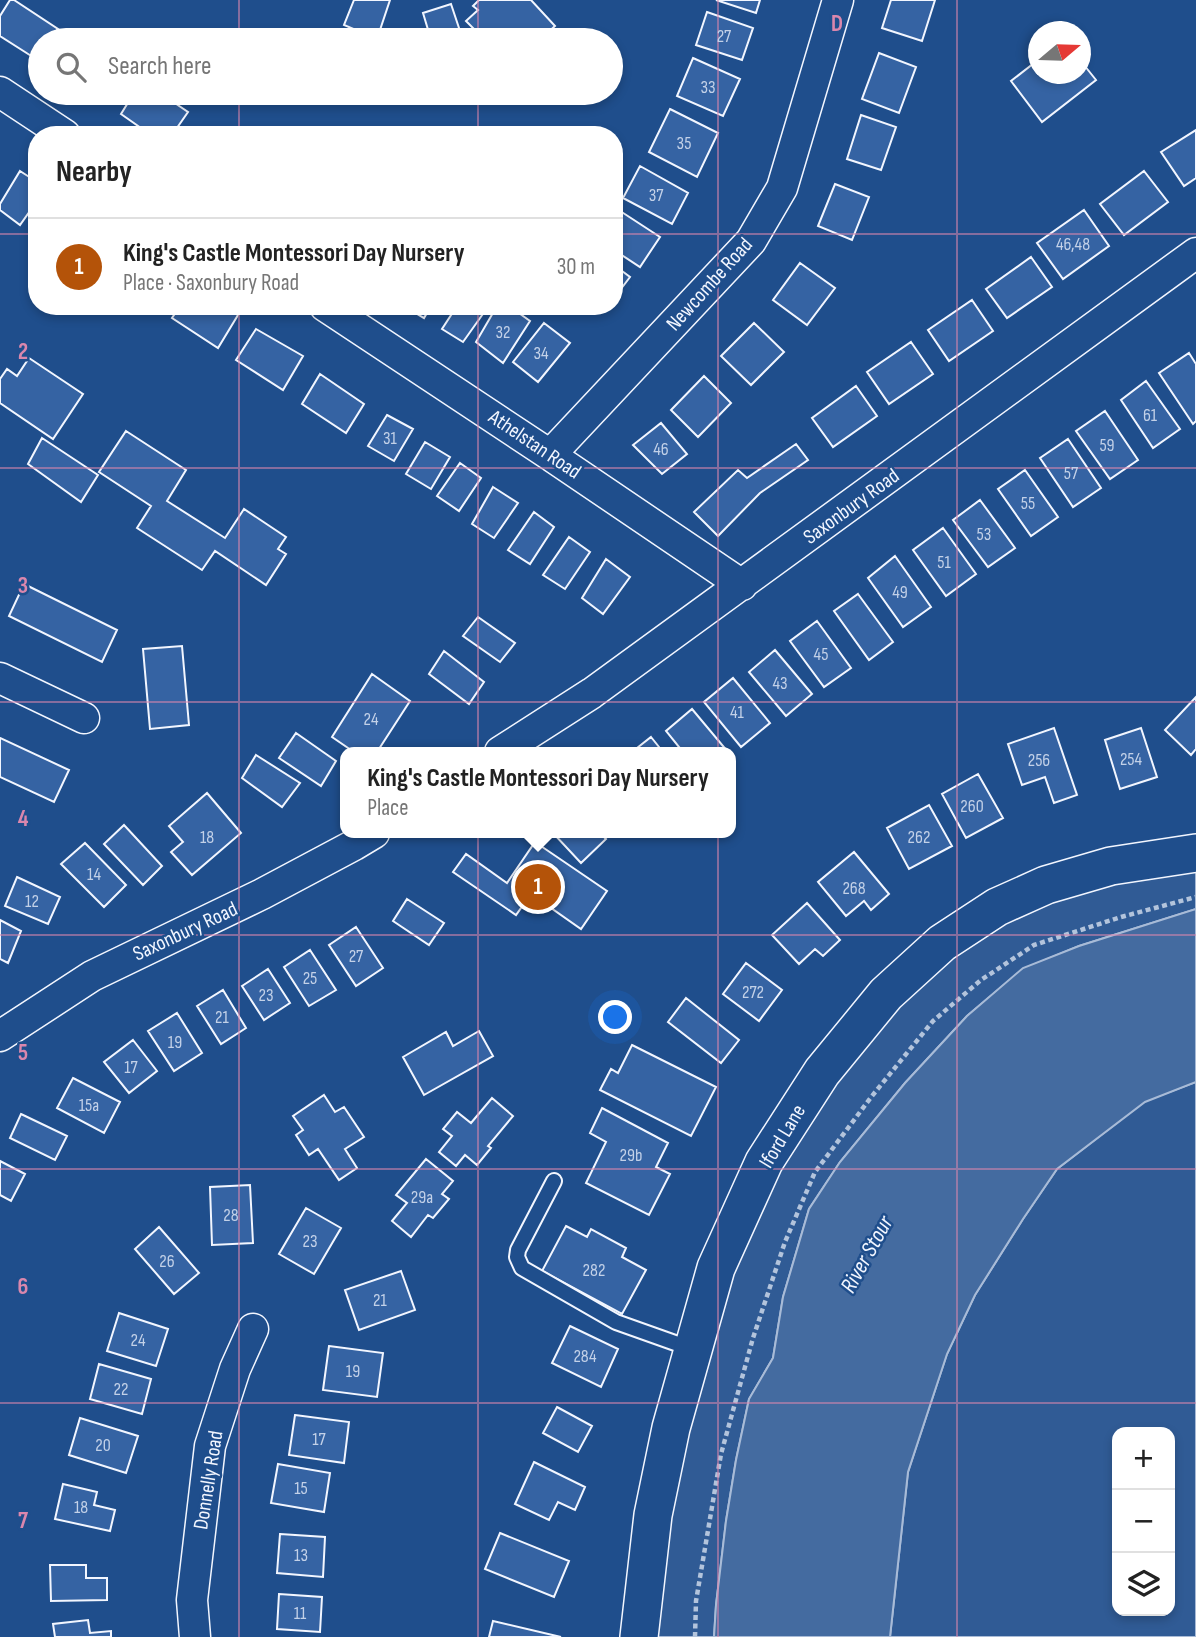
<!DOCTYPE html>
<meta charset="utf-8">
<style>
body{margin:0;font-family:"Sofia Sans Condensed",sans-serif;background:#f2f2f2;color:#222}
.controls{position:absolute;right:21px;bottom:21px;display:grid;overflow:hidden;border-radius:14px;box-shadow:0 4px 10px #0003}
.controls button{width:63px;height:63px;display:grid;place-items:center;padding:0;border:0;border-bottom:2px solid #e0e0e0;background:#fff;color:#222;font:35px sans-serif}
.compass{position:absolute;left:1028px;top:21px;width:63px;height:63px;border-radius:50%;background:#fff;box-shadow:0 4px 10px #0003;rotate:71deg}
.you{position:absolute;left:616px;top:1018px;width:24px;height:24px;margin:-18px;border:5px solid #fff;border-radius:50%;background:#1a73e8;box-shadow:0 0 0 10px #1a73e833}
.badge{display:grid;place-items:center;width:46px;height:46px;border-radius:50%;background:#b45309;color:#fff;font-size:23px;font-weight:700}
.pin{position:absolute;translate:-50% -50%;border:4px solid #fff;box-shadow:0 2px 7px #0006}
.popup{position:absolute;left:340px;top:747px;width:396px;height:91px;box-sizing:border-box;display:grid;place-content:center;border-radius:14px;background:#fff;filter:drop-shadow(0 2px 5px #0005);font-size:23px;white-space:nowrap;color:#767676}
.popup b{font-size:26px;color:#222}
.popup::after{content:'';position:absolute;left:50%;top:100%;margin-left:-14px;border:14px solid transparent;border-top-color:#fff}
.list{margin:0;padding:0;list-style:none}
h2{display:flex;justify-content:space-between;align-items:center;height:91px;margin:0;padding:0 28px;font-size:30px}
h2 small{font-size:23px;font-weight:400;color:#767676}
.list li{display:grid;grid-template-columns:46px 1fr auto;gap:21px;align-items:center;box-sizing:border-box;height:98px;padding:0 28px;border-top:2px solid #e0e0e0}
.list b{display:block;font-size:26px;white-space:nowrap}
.list p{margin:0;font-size:23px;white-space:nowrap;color:#767676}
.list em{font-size:23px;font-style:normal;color:#767676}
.icon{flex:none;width:38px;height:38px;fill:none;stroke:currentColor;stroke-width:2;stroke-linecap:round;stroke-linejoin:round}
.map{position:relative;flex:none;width:1196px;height:1637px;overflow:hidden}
.search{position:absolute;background:#fff;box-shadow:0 4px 10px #0003;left:28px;top:28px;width:595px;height:77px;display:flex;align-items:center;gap:18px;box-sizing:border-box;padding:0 24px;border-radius:38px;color:#767676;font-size:26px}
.panel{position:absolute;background:#fff;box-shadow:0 4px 10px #0003;left:28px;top:126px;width:595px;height:189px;border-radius:28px}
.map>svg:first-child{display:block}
</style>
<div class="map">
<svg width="1196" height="1637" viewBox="0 0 1196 1637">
<rect width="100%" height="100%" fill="#1f4e8c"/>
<path fill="#305b95" stroke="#a8bbd7" stroke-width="2" fill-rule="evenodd" d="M1196,853V909L1079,946L1023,969L967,1016L905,1083L840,1162L809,1209L783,1297L773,1358L749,1399L736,1460L726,1521L716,1605L714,1637H639L692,1349L822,1072L997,907Z
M1196,1082V1637H890L908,1472L947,1354L975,1295L1023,1219L1057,1169L1145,1101ZM1117,1432H1170V1611H1117Z"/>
<path fill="#446ba0" stroke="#a8bbd7" stroke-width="2" d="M1196,909V1082L1145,1102L1057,1169L1023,1219L975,1295L947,1354L908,1472L890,1637H714L716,1605L726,1521L736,1460L749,1399L773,1358L783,1297L809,1209L840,1162L905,1083L967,1016L1023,968L1079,946Z"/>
<path fill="#3563a3" stroke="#f2f6ff" stroke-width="2" d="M10,0H14L58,29L49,40H40V53L36,59L0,36V16Z
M354,0H390L377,39L344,25Z
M479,0H531L555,26L540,40H477L472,35L476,31L466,21L478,10L473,6Z
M716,0H760L756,13Z
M891,0H935L922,41L882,28Z
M451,4L463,40H420L419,37L429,33L423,13Z
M707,12L753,28L742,60L696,45Z
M879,53L916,67L899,113L862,99Z
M693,58L740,79L723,116L677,96Z
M1038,60V74H1080V60L1096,80L1042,122L1011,81Z
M134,93H160L188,112L172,135H151L121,114Z
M670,109L718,133L697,177L649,152Z
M861,115L896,127L881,170L847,159Z
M1196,130V178L1184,186L1161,152Z
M640,166L688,193L672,224L623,198Z
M20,171L37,182V201L20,225L0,210V204Z
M1144,171L1168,202L1124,235L1100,204Z
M835,184L869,197L852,240L818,226Z
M614,207L660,237L640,267L614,250Z
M1084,210L1109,246L1063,279L1037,243Z
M1031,257L1052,287L1007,318L986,289Z
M800,263L835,288L807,325L773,300Z
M614,265L630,277L614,298Z
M972,300L993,331L949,361L928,330Z
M180,306H225L238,315L218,348L172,318Z
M404,306H431L424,318Z
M457,306H478L485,311L463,342L442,329Z
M497,306H509L530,321L503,363L476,342Z
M544,323L570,343L538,382L513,362Z
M754,323L784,352L751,385L721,356Z
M256,329L303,356L283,390L236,360Z
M911,342L933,374L889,404L867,372Z
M1189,353L1196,364V421L1193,424L1159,373Z
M29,358L83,394L53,439L0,403V379L7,369L17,376Z
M320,374L364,404L346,433L302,404Z
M704,376L731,403L698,437L671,410Z
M1146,381L1180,429L1153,448L1121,400Z
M856,386L877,416L833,447L812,418Z
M1105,411L1138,460L1110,479L1076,431Z
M387,415L413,429L394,461L368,446Z
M661,423L687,454L662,474L633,445Z
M126,431L186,470L167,501L225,538L244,509L286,537L278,549L286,554L266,585L215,551L202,570L137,528L151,506L99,472Z
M42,438L98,475L81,502L28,464Z
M1068,439L1101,488L1073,507L1040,458Z
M425,442L450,457L431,489L406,474Z
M796,444L808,460L760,493L718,536L694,512L738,470L747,478Z
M460,463L481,478L459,511L437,496Z
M1025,470L1058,517L1031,536L998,489Z
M493,487L518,503L494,538L472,524Z
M980,500L1015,548L988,567L953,520Z
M534,512L554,527L530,564L508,550Z
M943,528L976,574L946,596L913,550Z
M569,537L590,552L565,589L543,575Z
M895,556L931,607L903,627L868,578Z
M606,559L630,577L603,614L582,598Z
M24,584L117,630L102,662L9,616Z
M858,594L893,642L869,660L834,611Z
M478,617L515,643L500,662L463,636Z
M817,621L851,668L824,687L790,641Z
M182,646L189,725L150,729L143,649Z
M775,650L812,694L786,716L749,672Z
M444,651L484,682L469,704L429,674Z
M372,674L410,701L377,752H354L332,737Z
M733,678L770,723L741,747L704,702Z
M1196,697V749L1191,755L1165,730Z
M692,709L728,752H683L666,731Z
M1054,728L1077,795L1054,803L1045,777L1022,785L1008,744Z
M1141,728L1157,777L1120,789L1105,740Z
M296,733L336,761L321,786L279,758Z
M651,737L663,752H632Z
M0,738L69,770L54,802L0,777Z
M256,755L300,783L282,807L242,778Z
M978,774L1003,818L966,838L942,794Z
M207,793L241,833L192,875L171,852L183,842L169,826Z
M929,805L952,846L909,869L887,828Z
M124,825L162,866L143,885L104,844Z
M553,833H600L606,839L581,863Z
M535,842L607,891L581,929L531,894L516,915L453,872L466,854L507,883Z
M85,843L126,885L104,907L61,864Z
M854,852L889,894L871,910L864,901L846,916L818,882Z
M17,877L60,897L48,924L5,906Z
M407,899L444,923L429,945L393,921Z
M807,903L840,940L823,956L815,949L799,964L772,935Z
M0,920L21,931L8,963L0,959Z
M356,927L383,968L356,986L329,945Z
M310,950L336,990L309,1006L284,967Z
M746,963L782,990L759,1021L723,994Z
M268,969L290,1003L264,1020L242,986Z
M223,990L246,1028L221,1044L197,1006Z
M686,998L739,1040L721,1063L668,1022Z
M177,1013L202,1053L174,1071L148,1031Z
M479,1031L493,1056L424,1095L403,1057L446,1032L453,1046Z
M133,1040L157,1071L129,1093L104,1062Z
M632,1045L716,1087L691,1136L600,1090L611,1069L618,1073Z
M73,1078L120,1102L104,1133L57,1108Z
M324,1095L335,1112L344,1107L364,1137L345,1149L357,1168L339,1180L318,1149L309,1155L296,1135L303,1130L293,1116Z
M492,1098L513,1116L488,1146L491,1148L477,1165L465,1155L456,1166L439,1152L452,1136L443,1129L457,1112L471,1123Z
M602,1108L668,1143L656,1167L670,1174L649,1215L586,1183L606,1142L590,1133Z
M21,1114L67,1136L55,1160L10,1138Z
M426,1159L453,1181L442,1194L449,1199L433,1218L428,1215L411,1237L392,1221L407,1203L396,1195Z
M0,1161L25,1174L11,1201L0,1195Z
M250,1185L253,1243L212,1245L210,1187Z
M306,1208L341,1228L314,1274L279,1254Z
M566,1226L587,1237L591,1229L626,1248L622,1257L646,1270L622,1314L542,1271Z
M159,1227L199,1273L174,1294L135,1249Z
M401,1271L415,1310L359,1330L345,1290Z
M119,1313L168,1329L156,1366L107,1351Z
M570,1326L618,1349L601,1387L552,1363Z
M329,1346L383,1353L377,1397L323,1390Z
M99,1364L151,1379L142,1414L90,1399Z
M557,1407L592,1426L578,1452L543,1433Z
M295,1415L349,1422L344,1463L289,1455Z
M80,1418L138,1436L126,1473L69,1455Z
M534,1462L585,1487L575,1510L558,1502L549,1520L515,1504Z
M278,1464L330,1473L324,1512L271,1503Z
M63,1484L97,1492L94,1505L115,1510L110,1531L55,1519Z
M500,1533L569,1561L554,1597L485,1569Z
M280,1534L325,1537L323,1577L277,1573Z
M50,1565H86V1578H107V1600L51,1601Z
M279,1594L322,1597L320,1632L277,1629Z
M88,1620L90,1633L111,1631V1637H55L53,1624Z
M493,1621L561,1637H489Z"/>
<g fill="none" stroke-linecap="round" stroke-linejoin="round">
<g stroke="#f2f6ff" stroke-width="18">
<path id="service" d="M554,1181L518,1250L517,1257L522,1268L616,1322L692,1349"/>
</g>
<g stroke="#f2f6ff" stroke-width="33">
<path id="minor" d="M0,92L65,135
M325,306L550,455L742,585
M550,455L751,241L782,188L838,0
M0,678L84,718
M500,752L592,693L1196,253
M0,1036L92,976L262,894L354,845L374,833
M195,1637L192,1600L210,1446L235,1369L253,1329"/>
</g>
<g stroke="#f2f6ff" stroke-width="40">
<path id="tertiary" d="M639,1637L653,1515L671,1428L716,1268L764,1162L822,1072L886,994L942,943L997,907L1046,885L1111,866L1196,853"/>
</g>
<path stroke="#b3c4dc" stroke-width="4.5" stroke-dasharray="5 3.5" stroke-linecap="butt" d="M695,1637L696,1601L721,1454L753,1338L785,1242L815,1172L872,1096L933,1021L981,980L1034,945L1121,917L1196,897"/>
<use href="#service" stroke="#1f4e8c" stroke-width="14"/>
<use href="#minor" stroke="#1f4e8c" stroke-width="30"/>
<use href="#tertiary" stroke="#1f4e8c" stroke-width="37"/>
</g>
<path fill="none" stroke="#da87ad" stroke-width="2" stroke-opacity="0.55" d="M239,0V40M478,0V40M718,0V1637M957,0V1637M239,93V135M478,93V135M0,234H37M614,234H1196M239,306V1637M478,306V1637M0,468H1196M0,702H1196M0,935H1196M0,1169H1196M0,1403H1196"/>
<g text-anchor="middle" stroke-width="5" stroke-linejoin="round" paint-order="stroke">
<g font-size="18" fill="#c3d1e8">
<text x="724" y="42">27</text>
<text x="708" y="93">33</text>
<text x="684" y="149">35</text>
<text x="656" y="201">37</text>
<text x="1073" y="250">46,48</text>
<text x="503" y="338">32</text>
<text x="541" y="359">34</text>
<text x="1150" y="421">61</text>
<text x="390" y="444">31</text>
<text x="1107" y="451">59</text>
<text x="661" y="455">46</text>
<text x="1071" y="479">57</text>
<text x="1028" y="509">55</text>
<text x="984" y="540">53</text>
<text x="944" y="568">51</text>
<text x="900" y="598">49</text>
<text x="821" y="660">45</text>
<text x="780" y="689">43</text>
<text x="737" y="718">41</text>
<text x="371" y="725">24</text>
<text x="1131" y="765">254</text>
<text x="1039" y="766">256</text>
<text x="972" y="812">260</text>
<text x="207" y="843">18</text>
<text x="919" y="843">262</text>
<text x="94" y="880">14</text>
<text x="854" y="894">268</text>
<text x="32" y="907">12</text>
<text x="356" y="962">27</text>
<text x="310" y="984">25</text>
<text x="753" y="998">272</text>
<text x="266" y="1001">23</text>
<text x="222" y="1023">21</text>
<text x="175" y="1048">19</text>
<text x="131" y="1073">17</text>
<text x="89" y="1111">15a</text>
<text x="631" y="1161">29b</text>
<text x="422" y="1203">29a</text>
<text x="231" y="1221">28</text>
<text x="310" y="1247">23</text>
<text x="167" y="1267">26</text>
<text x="594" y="1276">282</text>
<text x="380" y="1306">21</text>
<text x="138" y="1346">24</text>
<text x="585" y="1362">284</text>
<text x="353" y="1377">19</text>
<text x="121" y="1395">22</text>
<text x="319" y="1445">17</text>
<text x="103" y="1451">20</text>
<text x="301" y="1494">15</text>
<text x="81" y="1513">18</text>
<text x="301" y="1561">13</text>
<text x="300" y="1619">11</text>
</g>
<g font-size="21" fill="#f2f6ff" stroke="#1f4e8c">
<text transform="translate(709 284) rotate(-48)" y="7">Newcombe Road</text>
<text transform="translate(535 444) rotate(34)" y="7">Athelstan Road</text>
<text transform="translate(851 506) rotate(-36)" y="7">Saxonbury Road</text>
<text transform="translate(185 931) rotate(-25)" y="7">Saxonbury Road</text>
<text transform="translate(782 1136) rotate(-59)" y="7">Iford Lane</text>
<text transform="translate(208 1480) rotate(-81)" y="7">Donnelly Road</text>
</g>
<g font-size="23" font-style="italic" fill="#f2f6ff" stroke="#1f4e8c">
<text transform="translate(866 1254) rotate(-61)" y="8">River Stour</text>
</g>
</g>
<g font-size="23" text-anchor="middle" font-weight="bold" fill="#da87ad" stroke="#1f4e8c" stroke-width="5" stroke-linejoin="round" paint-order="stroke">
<text x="837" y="31">D</text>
<text x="23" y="359">2</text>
<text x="23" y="593">3</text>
<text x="23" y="826">4</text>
<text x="23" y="1060">5</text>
<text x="23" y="1294">6</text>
<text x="23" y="1528">7</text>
</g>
</svg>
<div class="controls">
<button>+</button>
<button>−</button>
<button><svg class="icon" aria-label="layers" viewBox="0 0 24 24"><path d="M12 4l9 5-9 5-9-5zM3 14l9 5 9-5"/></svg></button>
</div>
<svg class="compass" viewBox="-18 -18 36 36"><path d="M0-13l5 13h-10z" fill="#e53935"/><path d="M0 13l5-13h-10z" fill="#767676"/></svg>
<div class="you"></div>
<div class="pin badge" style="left:538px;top:887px">1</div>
<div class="popup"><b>King's Castle Montessori Day Nursery</b>Place</div>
<div class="search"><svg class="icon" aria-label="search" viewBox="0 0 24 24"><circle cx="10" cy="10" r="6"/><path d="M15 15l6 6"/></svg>Search here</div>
<section class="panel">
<h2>Nearby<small></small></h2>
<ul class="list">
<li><span class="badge">1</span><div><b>King's Castle Montessori Day Nursery</b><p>Place · Saxonbury Road</p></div><em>30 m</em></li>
</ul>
</section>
</div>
